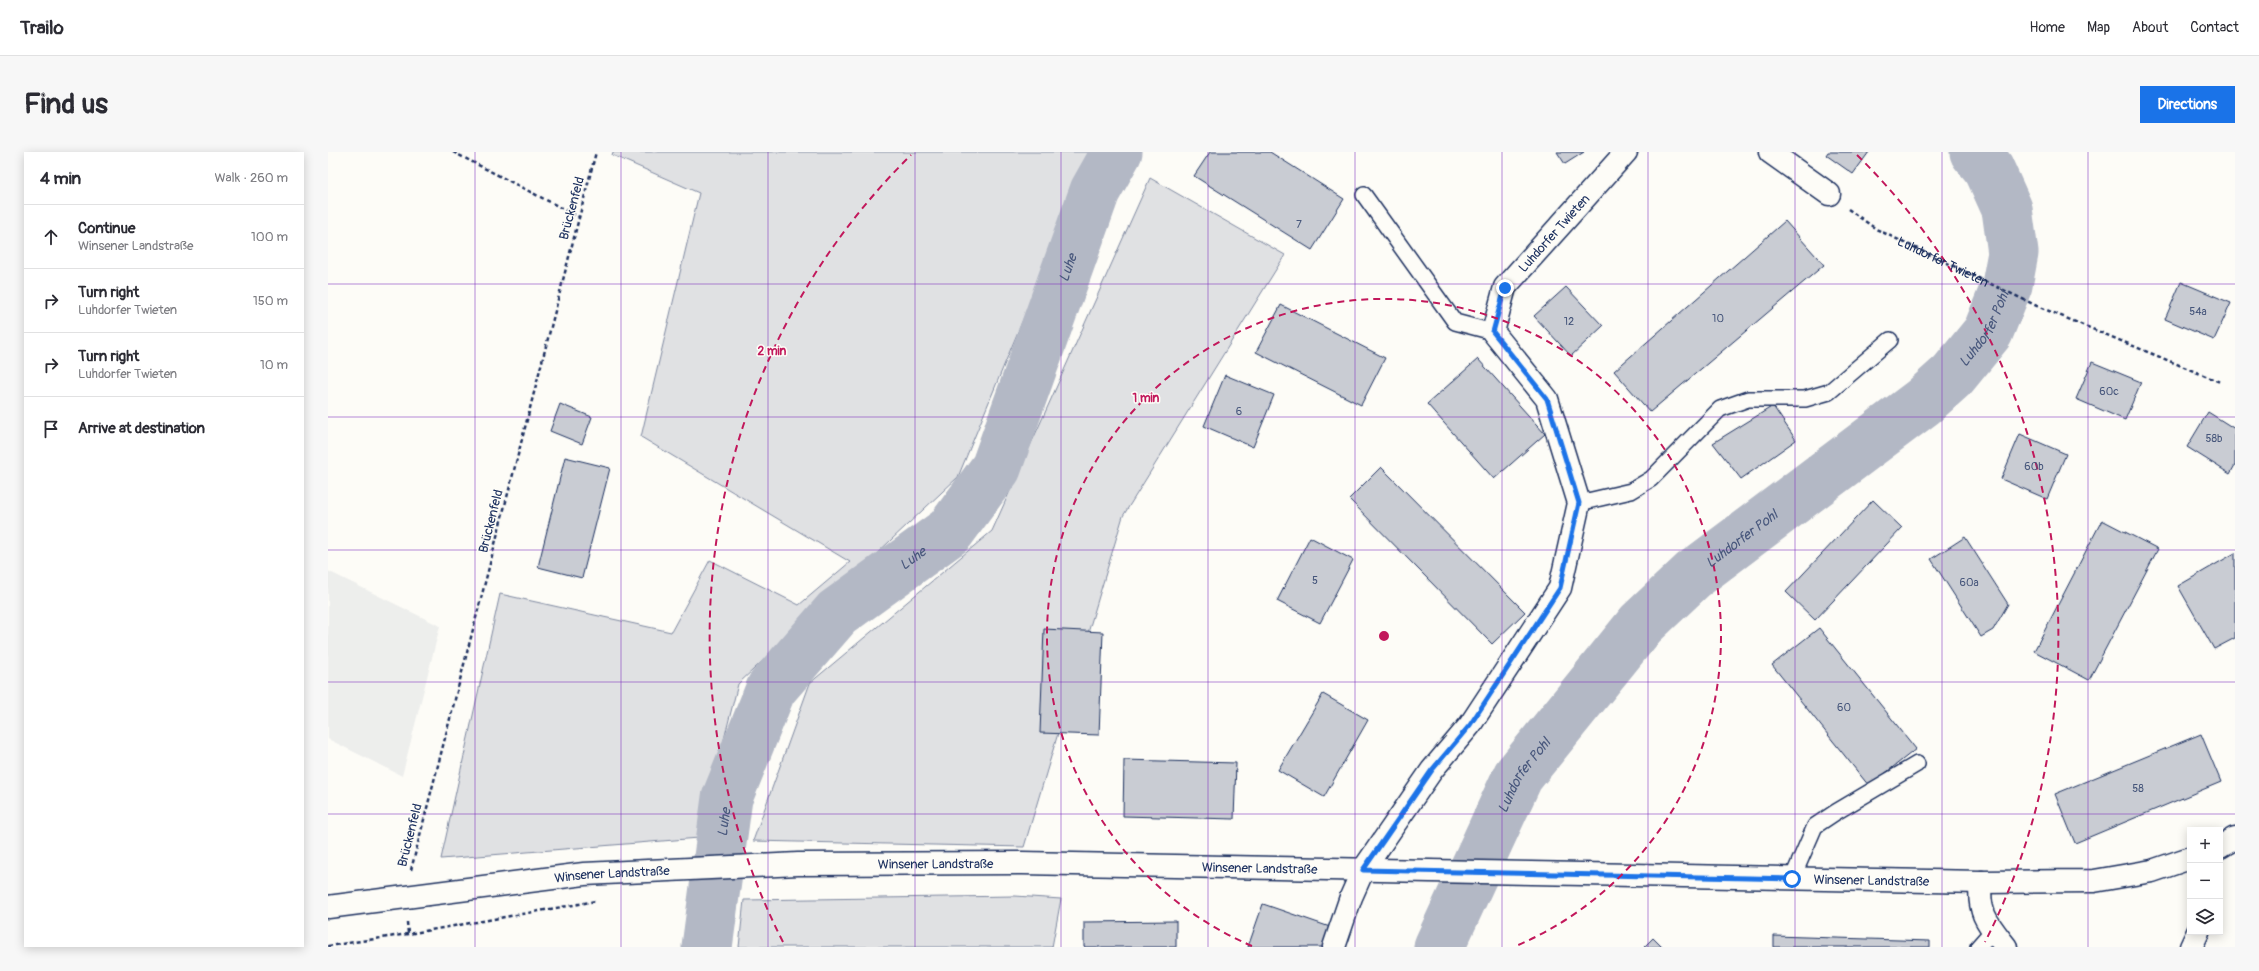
<!DOCTYPE html>
<meta charset="utf-8">
<style>
body{margin:0;font-family:Pangolin,sans-serif;background:#f7f7f7;color:#2b2b33}
.controls{position:absolute;right:12px;bottom:12px;display:grid;overflow:hidden;border-radius:0px;box-shadow:0 2px 10px #0003}
.controls button{width:36px;height:36px;display:grid;place-items:center;padding:0;border:0;border-bottom:1px solid #e1e1e2;background:#fff;color:#2b2b33;font:20px sans-serif}
.stop{position:absolute;width:12px;height:12px;margin:-9px;border:3px solid #1a73e8;border-radius:50%;background:#fff}
.stop.end{background:#1a73e8;border-color:#fff;box-shadow:0 1px 4px #0008}
.list{margin:0;padding:0;list-style:none}
h2{display:flex;justify-content:space-between;align-items:center;height:52px;margin:0;padding:0 16px;font-size:17px}
h2 small{font-size:13px;font-weight:400;color:#7c7c81}
.list li{display:grid;grid-template-columns:26px 1fr auto;gap:12px;align-items:center;box-sizing:border-box;height:64px;padding:0 16px;border-top:1px solid #e1e1e2}
.list b{display:block;font-size:15px;white-space:nowrap}
.list p{margin:0;font-size:13px;white-space:nowrap;color:#7c7c81}
.list em{font-size:13px;font-style:normal;color:#7c7c81}
.icon{flex:none;width:22px;height:22px;fill:none;stroke:currentColor;stroke-width:2;stroke-linecap:round;stroke-linejoin:round}
.map{position:relative;flex:none;width:1907px;height:795px;overflow:hidden;border-radius:0px}
header{display:flex;align-items:center;gap:24px;box-sizing:border-box;height:56px;padding:0 20px;background:#fff;border-bottom:1px solid #e1e1e2}
header strong{font-size:19px}
nav{display:flex;gap:22px;margin-inline-start:auto;font-size:14px}
.intro{display:flex;align-items:center;justify-content:space-between;box-sizing:border-box;height:96px;padding:0 24px}
h1{margin:0;font-size:28px}
.button{padding:10px 18px;border-radius:0px;background:#1a73e8;color:#fff;font-size:14px;font-weight:700}
main{display:flex;gap:24px;padding:0 24px}
aside{flex:1;background:#fff;border-radius:0px;box-shadow:0 2px 10px #0003}
.map>svg:first-child{display:block}
</style>
<header>
<strong>Trailo</strong>
<nav><a>Home</a><a>Map</a><a>About</a><a>Contact</a></nav>
</header>
<div class="intro"><h1>Find us</h1><a class="button">Directions</a></div>
<main>
<aside>
<h2>4 min<small>Walk · 260 m</small></h2>
<ul class="list">
<li><svg class="icon" aria-label="ahead" viewBox="0 0 24 24"><path d="M12 20V5M6 11l6-6 6 6"/></svg><div><b>Continue</b><p>Winsener Landstraße</p></div><em>100 m</em></li>
<li><svg class="icon" aria-label="right" viewBox="0 0 24 24"><path d="M7 20v-9h11M14 6l5 5-5 5"/></svg><div><b>Turn right</b><p>Luhdorfer Twieten</p></div><em>150 m</em></li>
<li><svg class="icon" aria-label="right" viewBox="0 0 24 24"><path d="M7 20v-9h11M14 6l5 5-5 5"/></svg><div><b>Turn right</b><p>Luhdorfer Twieten</p></div><em>10 m</em></li>
<li><svg class="icon" aria-label="arrive" viewBox="0 0 24 24"><path d="M6 21V4h12l-3 4 3 4H6"/></svg><div><b>Arrive at destination</b></div></li>
</ul>
</aside>
<div class="map">
<svg width="1907" height="795" viewBox="0 0 1907 795">
<rect width="100%" height="100%" fill="#fdfcf7"/>
<filter id="ink" filterUnits="userSpaceOnUse"><feTurbulence type="fractalNoise" baseFrequency=".025" numOctaves="2"/><feDisplacementMap in="SourceGraphic" scale="8" xChannelSelector="R" yChannelSelector="G"/><feConvolveMatrix kernelMatrix="1 2 1 2 8 2 1 2 1" color-interpolation-filters="sRGB"/></filter>
<g filter="url(#ink)">
<path fill="#edeeec" d="M0,419L112,474L74,624L0,587Z"/>
<path fill="#e0e1e3" stroke="#7e88a0" d="M285,0H764L630,325L410,532L371,686L113,707L172,442L343,480L382,408L471,453L522,410L313,285L371,41L284,3Z
M822,26L957,103L795,364L696,695L425,689L482,531L664,379Z
M687,744L733,747L724,795H411L416,748Z"/>
<g fill="none" stroke-linecap="round" stroke-linejoin="round">
<g stroke="#b3b8c5" stroke-width="51">
<path id="s1" d="M379,795L399,646L443,537L509,461L622,379L668,316L767,39L789,0"/>
<path id="s2" d="M1111,795L1190,624L1313,472L1365,423L1595,250L1625,223L1660,180L1679,133L1685,101L1679,57L1661,17L1647,0"/>
</g>
</g>
<path fill="#c9ccd3" stroke="#1b2f5e" d="M882,0H942L1016,47L984,98L866,24Z
M1229,0H1256L1237,12Z
M1500,0H1541L1525,22L1498,3Z
M1457,69L1496,113L1322,260L1286,219Z
M1853,130L1903,151L1886,188L1837,167Z
M1238,135L1275,174L1243,204L1206,164Z
M953,153L1057,206L1033,253L928,200Z
M1150,207L1217,282L1166,327L1099,252Z
M1764,210L1813,230L1797,268L1748,247Z
M897,223L946,243L925,295L876,274Z
M232,252L264,265L254,292L222,279Z
M1445,254L1468,288L1413,327L1385,291Z
M1880,260L1907,277V313L1902,322L1859,295Z
M1692,282L1738,302L1719,347L1673,327Z
M237,305L282,316L254,426L210,415Z
M1053,315L1197,460L1164,492L1021,347Z
M1545,348L1574,376L1487,468L1458,440Z
M1774,368L1830,397L1761,528L1706,499Z
M982,385L1025,408L992,471L949,449Z
M1637,385L1680,452L1665,478L1653,485L1603,407Z
M1907,401V486L1886,497L1850,434Z
M1491,476L1588,597L1541,634L1444,513Z
M716,477L775,480L771,583L712,581Z
M995,542L1040,568L996,645L950,618Z
M1873,582L1893,630L1747,691L1727,642Z
M796,608L908,611L906,667L795,664Z
M935,752L1002,775L995,795H920Z
M848,769V795H756V770Z
M1446,784L1602,789V795H1446Z
M1325,786L1334,795H1316Z"/>
<g fill="none" stroke-linecap="round" stroke-linejoin="round">
<g stroke="#1b2f5e" stroke-width="18">
<path id="lane" d="M1036,43L1127,170L1165,180
M1251,351L1303,339L1323,327L1392,257L1420,247H1477L1501,240L1562,188
M1464,727L1487,674L1508,660L1589,612
M1650,795L1665,778"/>
</g>
<g stroke="#1b2f5e" stroke-width="25">
<g id="street">
<path d="M1442,0L1501,42"/>
<path id="s4" d="M1006,795L1023,745L1035,718L1104,618L1142,573L1232,436L1251,351L1219,247L1165,180L1177,135L1298,0"/>
<path d="M1863,795L1870,780"/>
</g>
</g>
<g stroke="#1b2f5e" stroke-width="25">
<g id="secondary">
<path d="M1892,695L1907,686"/>
<path d="M1653,730C1649,761 1660,772 1678,795"/>
<path id="s5" d="M0,755L256,722L470,712L694,711L1653,730L1766,729L1824,719L1862,706"/>
</g>
</g>
<g stroke="#1b2f5e" stroke-width="2.5" stroke-dasharray="4 3" stroke-linecap="butt">
<path d="M125,0L251,65"/>
<path id="s3" d="M1520,57L1548,77L1709,154L1892,230"/>
<path d="M83,718L268,0"/>
<path d="M79,770L80,782"/>
<path d="M0,794L80,782L268,749"/>
</g>
<use href="#lane" stroke="#fdfcf7" stroke-width="15"/>
<use href="#street" stroke="#fdfcf7" stroke-width="22"/>
<use href="#secondary" stroke="#fdfcf7" stroke-width="22"/>
</g>
</g>
<g fill="none" stroke-linecap="round" stroke-linejoin="round" filter="url(#ink)">
<path stroke="#1a73e8" stroke-width="5" d="M1177,136L1165,180L1219,247L1251,351L1232,436L1142,573L1104,618L1035,718L1464,727"/>
</g>
<path fill="none" stroke="#7b2cbf" stroke-width="1" stroke-opacity="0.55" d="M147,0V795M293,0V795M440,0V795M587,0V795M733,0V795M880,0V795M1027,0V795M1174,0V795M1320,0V795M1467,0V795M1614,0V795M1760,0V795M0,132H1907M0,265H1907M0,398H1907M0,530H1907M0,662H1907"/>
<g fill="none" stroke="#c2185b" stroke-width="2" stroke-dasharray="7 5">
<path d="M924 794A337 337 0 1 1 1188 794"/>
<path d="M455 790A675 675 0 0 1 583 3M1529 3A675 675 0 0 1 1657 790"/>
</g>
<g text-anchor="middle" stroke-width="3" stroke-linejoin="round" paint-order="stroke">
<g font-size="11" fill="#46567b">
<text x="971" y="76">7</text>
<text x="1870" y="163">54a</text>
<text x="1390" y="170">10</text>
<text x="1241" y="173">12</text>
<text x="1781" y="243">60c</text>
<text x="911" y="263">6</text>
<text x="1886" y="290">58b</text>
<text x="1706" y="318">60b</text>
<text x="987" y="432">5</text>
<text x="1641" y="434">60a</text>
<text x="1516" y="559">60</text>
<text x="1810" y="640">58</text>
</g>
<g font-size="13" fill="#1b2f5e" stroke="#fdfcf7">
<text transform="translate(243 56) rotate(-75)" y="5">Brückenfeld</text>
<text dy="5" stroke="none"><textPath href="#s4" startOffset="828">Luhdorfer Twieten</textPath></text>
<text dy="5" stroke="none"><textPath href="#s3" startOffset="109">Luhdorfer Twieten</textPath></text>
<text transform="translate(162 369) rotate(-76)" y="5">Brückenfeld</text>
<text transform="translate(81 683) rotate(-76)" y="5">Brückenfeld</text>
<text dy="5" stroke="none"><textPath href="#s5" startOffset="610">Winsener Landstraße</textPath></text>
<text dy="5" stroke="none"><textPath href="#s5" startOffset="934">Winsener Landstraße</textPath></text>
<text dy="5" stroke="none"><textPath href="#s5" startOffset="286">Winsener Landstraße</textPath></text>
<text dy="5" stroke="none"><textPath href="#s5" startOffset="1546">Winsener Landstraße</textPath></text>
</g>
<g font-size="14" font-style="italic" fill="#49587d" stroke="#fdfcf7">
<text dy="5" stroke="none"><textPath href="#s1" startOffset="799">Luhe</textPath></text>
<text dy="5" stroke="none"><textPath href="#s2" startOffset="840">Luhdorfer Pohl</textPath></text>
<text dy="5" stroke="none"><textPath href="#s2" startOffset="516">Luhdorfer Pohl</textPath></text>
<text dy="5" stroke="none"><textPath href="#s1" startOffset="462">Luhe</textPath></text>
<text dy="5" stroke="none"><textPath href="#s2" startOffset="192">Luhdorfer Pohl</textPath></text>
<text dy="5" stroke="none"><textPath href="#s1" startOffset="126">Luhe</textPath></text>
</g>
</g>
<circle cx="1056" cy="484" r="6" fill="#c2185b" stroke="#fdfcf7" stroke-width="2"/>
<g font-size="12" text-anchor="middle" font-weight="bold" fill="#c2185b" stroke="#fdfcf7" stroke-width="3" stroke-linejoin="round" paint-order="stroke">
<text x="444" y="203">2 min</text>
<text x="818" y="250">1 min</text>
</g>
</svg>
<div class="controls">
<button>+</button>
<button>−</button>
<button><svg class="icon" aria-label="layers" viewBox="0 0 24 24"><path d="M12 4l9 5-9 5-9-5zM3 14l9 5 9-5"/></svg></button>
</div>
<div class="stop" style="left:1464px;top:727px"></div>
<div class="stop end" style="left:1177px;top:136px"></div>
</div>
</main>
